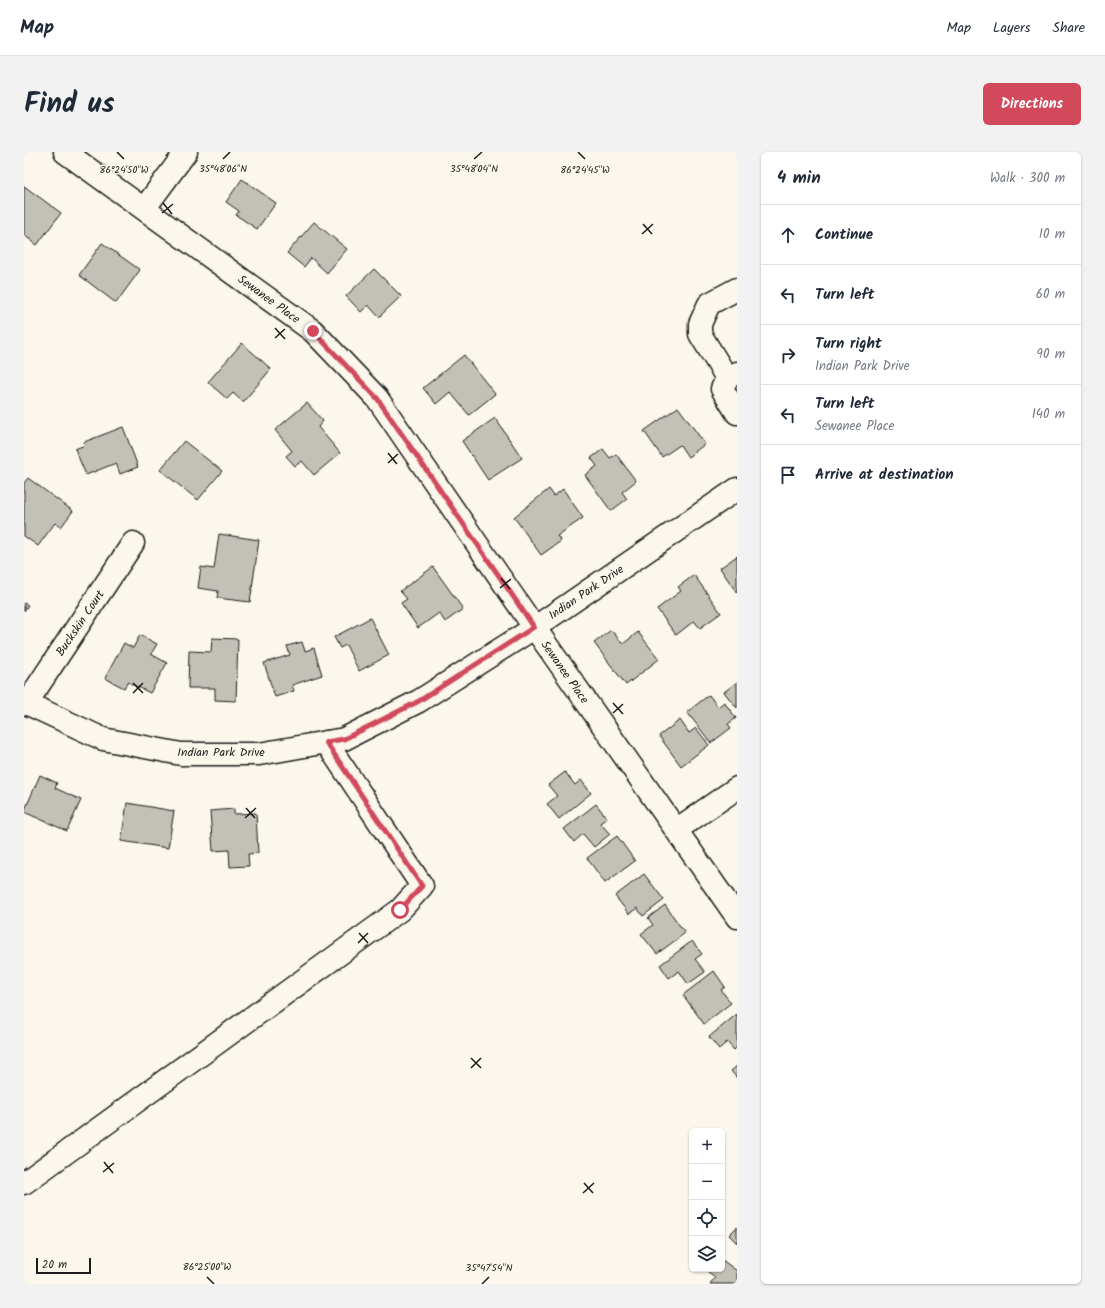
<!DOCTYPE html>
<meta charset="utf-8">
<style>
body{margin:0;font-family:Kalam,sans-serif;background:#f2f2f3;color:#1f2937}
.controls{position:absolute;right:12px;bottom:12px;display:grid;overflow:hidden;border-radius:6px;box-shadow:0 1px 3px #0004}
.controls button{width:36px;height:36px;display:grid;place-items:center;padding:0;border:0;border-bottom:1px solid #e0e1e3;background:#fff;color:#1f2937;font:20px sans-serif}
.scale{position:absolute;left:12px;bottom:10px;width:55px;box-sizing:border-box;padding-left:4px;border:2px solid #1c1c1c;border-top:0;font-size:11px;line-height:14px;white-space:nowrap;color:#1c1c1c;-webkit-text-stroke:3px #fbf7ec;paint-order:stroke}
.stop{position:absolute;width:12px;height:12px;margin:-9px;border:3px solid #d1495b;border-radius:50%;background:#fff}
.stop.end{background:#d1495b;border-color:#fff;box-shadow:0 1px 4px #0008}
.list{margin:0;padding:0;list-style:none}
h2{display:flex;justify-content:space-between;align-items:center;height:52px;margin:0;padding:0 16px;font-size:17px}
h2 small{font-size:13px;font-weight:400;color:#747a83}
.list li{display:grid;grid-template-columns:26px 1fr auto;gap:12px;align-items:center;box-sizing:border-box;height:60px;padding:0 16px;border-top:1px solid #e0e1e3}
.list b{display:block;font-size:15px;white-space:nowrap}
.list p{margin:0;font-size:13px;white-space:nowrap;color:#747a83}
.list em{font-size:13px;font-style:normal;color:#747a83}
.icon{flex:none;width:22px;height:22px;fill:none;stroke:currentColor;stroke-width:2;stroke-linecap:round;stroke-linejoin:round}
.map{position:relative;flex:none;width:713px;height:1132px;overflow:hidden;border-radius:6px}
header{display:flex;align-items:center;gap:24px;box-sizing:border-box;height:56px;padding:0 20px;background:#fff;border-bottom:1px solid #e0e1e3}
header strong{font-size:19px}
nav{display:flex;gap:22px;margin-inline-start:auto;font-size:14px}
.intro{display:flex;align-items:center;justify-content:space-between;box-sizing:border-box;height:96px;padding:0 24px}
h1{margin:0;font-size:28px}
.button{padding:10px 18px;border-radius:6px;background:#d1495b;color:#fff;font-size:14px;font-weight:700}
main{display:flex;gap:24px;padding:0 24px}
aside{flex:1;background:#fff;border-radius:6px;box-shadow:0 1px 3px #0004}
.map>svg:first-child{display:block}
</style>
<header>
<strong>Map</strong>
<nav><a>Map</a><a>Layers</a><a>Share</a></nav>
</header>
<div class="intro"><h1>Find us</h1><a class="button">Directions</a></div>
<main>
<div class="map">
<svg width="713" height="1132" viewBox="0 0 713 1132">
<rect width="100%" height="100%" fill="#fbf7ec"/>
<filter id="ink" filterUnits="userSpaceOnUse"><feTurbulence type="fractalNoise" baseFrequency=".025" numOctaves="2"/><feDisplacementMap in="SourceGraphic" scale="8" xChannelSelector="R" yChannelSelector="G"/><feConvolveMatrix kernelMatrix="1 2 1 2 8 2 1 2 1" color-interpolation-filters="sRGB"/></filter>
<g filter="url(#ink)">
<path fill="#c3c0b8" stroke="#1c1c1c" d="M218,27L252,51L233,77L212,63L215,59L202,50Z
M0,34L37,61L13,93L0,83Z
M290,70L323,97L303,121L287,106L280,115L263,101Z
M78,91L116,118L92,151L55,123Z
M350,117L377,144L355,165L344,153L337,160L322,144Z
M218,191L247,217L219,250L209,241L203,247L184,230Z
M440,203L471,242L445,263L426,240L412,252L399,236Z
M283,251L299,269L294,275L316,301L290,323L278,309L271,314L262,304L268,299L251,278Z
M654,255L681,292L664,305L656,293L638,305L620,279Z
M471,266L498,306L464,328L438,289Z
M99,275L114,315L96,322L92,311L62,323L51,297L61,293L60,290Z
M160,289L198,319L174,348L136,318Z
M579,297L586,306L592,302L612,329L598,340L603,347L587,359L561,323L573,314L567,306Z
M4,326L49,359L37,375L31,371L14,394L0,384V331Z
M525,337L530,344L539,337L559,366L533,384L537,389L517,403L490,365Z
M195,382L235,388L226,450L193,446L194,439L174,436L177,415L190,417Z
M713,404V441L696,416Z
M409,415L439,457L421,470L415,461L394,476L377,451L383,447L376,439Z
M670,423L697,461L676,476L670,469L652,483L633,457L657,439L654,435Z
M0,451L4,453L0,459Z
M346,466L365,503L335,519L322,493L316,496L310,485Z
M587,478L599,492L614,480L635,507L602,533L570,491Z
M116,483L133,492L127,502L143,511L126,541L104,530L100,536L81,526L100,491L109,496Z
M188,486L214,487L212,549L191,548V536H164L165,499L187,500Z
M278,490L281,499L290,496L298,523L268,533L270,539L251,545L240,511L266,503L263,494Z
M713,530V556L700,540Z
M685,543L694,555L700,550L712,566L704,572L707,576L687,591L663,560Z
M656,568L665,581L672,576L685,593L657,614L635,584Z
M541,620L551,633L557,628L567,641L535,667L523,652L533,644L524,633Z
M16,623L33,631L31,636L57,648L43,679L0,660Z
M103,651L150,659L144,696L97,689Z
M572,652L583,666L576,671L586,682L570,695L559,682L550,690L540,677Z
M210,657V662L232,661L234,701L224,702L225,714L206,715L205,698L189,699L186,659Z
M593,684L611,709L581,731L563,706Z
M620,722L640,748L619,764L613,756L605,762L591,744Z
M641,753L661,781L633,802L617,782L629,773L624,766Z
M668,789L678,802L671,807L681,820L664,832L655,819L645,826L636,813Z
M690,819L701,835L697,838L707,851L680,872L659,843Z
M713,862V895L710,898L703,890L695,897L685,885Z
M713,914V926L707,919Z
M713,1075V1091L705,1083Z
M698,1108L713,1119V1132H686L691,1125L683,1119L685,1117H698Z"/>
<g fill="none" stroke-linecap="round" stroke-linejoin="round">
<g stroke="#1c1c1c" stroke-width="25">
<path id="minor" d="M41,0L289,179L353,246L510,475L713,765
M120,57L162,0
M713,221L703,226L698,237L713,261
M703,226L676,182V172L685,152L713,137
M0,550L79,587L157,602H235L320,587L395,549L510,476L713,337
M2,552L109,391
M652,678L713,636
M0,1031L376,758L398,734L302,590"/>
</g>
<use href="#minor" stroke="#fbf7ec" stroke-width="22"/>
</g>
</g>
<g fill="none" stroke-linecap="round" stroke-linejoin="round" filter="url(#ink)">
<path stroke="#d1495b" stroke-width="5" d="M289,179L353,246L510,475L395,549L320,587L302,590L398,734L376,758"/>
</g>
<path fill="none" stroke="#1c1c1c" stroke-width="1.5" d="M93,0L100,7M554,0L561,7M199,7L206,0M450,7L458,0M139,51L148,62M138,61L149,52M619,72L628,82M618,82L629,72M251,176L261,187M251,186L261,177M364,301L373,312M364,311L374,302M477,426L486,437M476,436L487,427M109,531L119,541M109,541L119,531M589,551L599,562M589,561L599,552M222,656L231,666M221,666L232,656M335,781L344,791M334,791L344,781M447,906L457,916M447,916L457,906M80,1010L89,1021M79,1020L90,1011M560,1031L569,1041M559,1041L570,1031M183,1125L190,1132M458,1132L465,1125"/>
<g text-anchor="middle" stroke-width="3.5" stroke-linejoin="round" paint-order="stroke">
<g font-size="12" fill="#1c1c1c" stroke="#fbf7ec">
<text transform="translate(245 147) rotate(36)" y="4">Sewanee Place</text>
<text transform="translate(562 440) rotate(-34)" y="4">Indian Park Drive</text>
<text transform="translate(56 471) rotate(-56)" y="4">Buckskin Court</text>
<text transform="translate(541 520) rotate(55)" y="4">Sewanee Place</text>
<text x="197" y="604">Indian Park Drive</text>
</g>
</g>
<g font-size="10" text-anchor="middle" fill="#1c1c1c" stroke="#fbf7ec" stroke-width="3.5" stroke-linejoin="round" paint-order="stroke">
<text x="199" y="20">35°48'06"N</text>
<text x="450" y="20">35°48'04"N</text>
<text x="100" y="21">86°24'50"W</text>
<text x="561" y="21">86°24'45"W</text>
<text x="183" y="1118">86°25'00"W</text>
<text x="465" y="1119">35°47'54"N</text>
</g>
</svg>
<div class="controls">
<button>+</button>
<button>−</button>
<button><svg class="icon" aria-label="locate" viewBox="0 0 24 24"><circle cx="12" cy="12" r="6"/><path d="M12 2v4M12 18v4M2 12h4M18 12h4"/></svg></button>
<button><svg class="icon" aria-label="layers" viewBox="0 0 24 24"><path d="M12 4l9 5-9 5-9-5zM3 14l9 5 9-5"/></svg></button>
</div>
<div class="scale">20 m</div>
<div class="stop" style="left:376px;top:758px"></div>
<div class="stop end" style="left:289px;top:179px"></div>
</div>
<aside>
<h2>4 min<small>Walk · 300 m</small></h2>
<ul class="list">
<li><svg class="icon" aria-label="ahead" viewBox="0 0 24 24"><path d="M12 20V5M6 11l6-6 6 6"/></svg><div><b>Continue</b></div><em>10 m</em></li>
<li><svg class="icon" aria-label="left" viewBox="0 0 24 24"><path d="M17 20v-9H6M10 6l-5 5 5 5"/></svg><div><b>Turn left</b></div><em>60 m</em></li>
<li><svg class="icon" aria-label="right" viewBox="0 0 24 24"><path d="M7 20v-9h11M14 6l5 5-5 5"/></svg><div><b>Turn right</b><p>Indian Park Drive</p></div><em>90 m</em></li>
<li><svg class="icon" aria-label="left" viewBox="0 0 24 24"><path d="M17 20v-9H6M10 6l-5 5 5 5"/></svg><div><b>Turn left</b><p>Sewanee Place</p></div><em>140 m</em></li>
<li><svg class="icon" aria-label="arrive" viewBox="0 0 24 24"><path d="M6 21V4h12l-3 4 3 4H6"/></svg><div><b>Arrive at destination</b></div></li>
</ul>
</aside>
</main>
